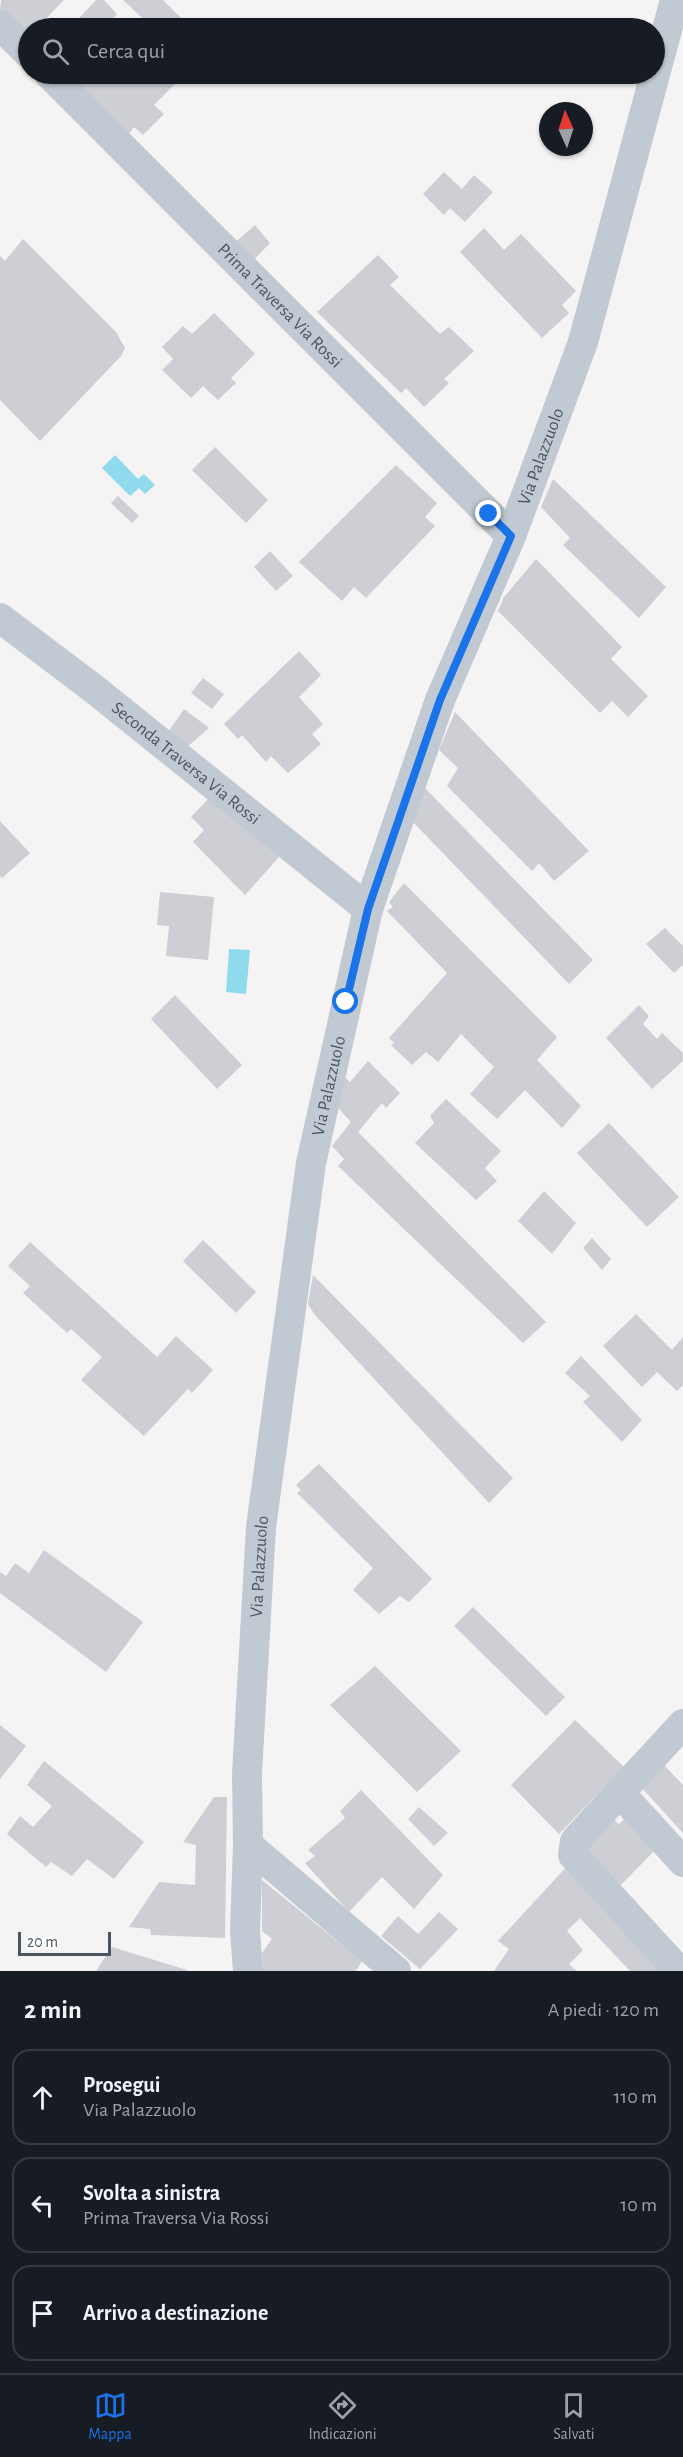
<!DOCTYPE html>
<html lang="it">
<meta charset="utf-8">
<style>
body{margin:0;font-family:"Alegreya Sans",sans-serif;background:#242831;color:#f1f3f6}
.compass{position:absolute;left:539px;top:102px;width:54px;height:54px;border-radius:50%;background:#171b24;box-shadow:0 2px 4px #0004;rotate:357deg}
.scale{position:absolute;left:18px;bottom:15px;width:93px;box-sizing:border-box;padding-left:6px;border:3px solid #4a5661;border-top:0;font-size:16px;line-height:21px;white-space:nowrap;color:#4a5661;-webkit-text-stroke:4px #fff;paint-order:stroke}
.stop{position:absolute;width:18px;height:18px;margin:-14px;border:4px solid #1a73e8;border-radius:50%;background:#fff}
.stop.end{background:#1a73e8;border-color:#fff;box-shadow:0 2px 6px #0008}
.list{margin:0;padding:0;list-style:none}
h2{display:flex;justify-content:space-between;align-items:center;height:78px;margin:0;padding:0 24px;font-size:26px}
h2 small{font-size:20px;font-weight:400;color:#9ea1a6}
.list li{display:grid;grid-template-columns:39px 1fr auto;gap:18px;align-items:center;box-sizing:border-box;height:96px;margin:0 12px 12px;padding:0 12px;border:2px solid #363941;border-radius:18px}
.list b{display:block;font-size:22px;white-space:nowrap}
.list p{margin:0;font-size:20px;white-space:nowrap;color:#9ea1a6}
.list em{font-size:20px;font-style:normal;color:#9ea1a6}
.icon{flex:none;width:33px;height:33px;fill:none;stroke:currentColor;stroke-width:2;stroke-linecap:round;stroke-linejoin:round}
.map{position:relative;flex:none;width:683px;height:1971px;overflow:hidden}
.search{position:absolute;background:#171b24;box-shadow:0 2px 4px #0004;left:18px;right:18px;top:18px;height:66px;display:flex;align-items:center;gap:15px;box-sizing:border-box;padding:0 21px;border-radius:33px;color:#9ea1a6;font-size:22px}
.sheet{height:402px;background:#171b24}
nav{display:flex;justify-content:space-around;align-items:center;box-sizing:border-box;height:84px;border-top:2px solid #363941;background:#171b24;font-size:16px;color:#9ea1a6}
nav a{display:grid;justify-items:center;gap:3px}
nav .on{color:#1a73e8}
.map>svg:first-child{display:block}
</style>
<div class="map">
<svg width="683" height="1971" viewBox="0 0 683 1971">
<rect width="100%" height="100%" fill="#f5f3f3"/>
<path fill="#90daee" d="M115,455L138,479L144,474L155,485L145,494L139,488L130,496L102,468Z
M229,949L250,950L246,994L226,992Z"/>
<path fill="#cdcfd5" d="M1,0H64L37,28H28V37L0,10Z
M96,0H104L117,14L104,28H70Z
M123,0H163L191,28H151L152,27Z
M67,74H185L154,105L164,114L143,135L134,127L126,138Z
M444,172L462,189L474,175L493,192L465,222L450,208L444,215L423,194Z
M255,225L270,243L250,264L232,245Z
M484,228L504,250L521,234L576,291L562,305L569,313L542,338L460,252Z
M23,239L116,332L125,348L121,356L40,441L0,400V256L5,261Z
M378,255L399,277L390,285L440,334L449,327L474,351L444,379L449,383L424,407L406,388L401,393L317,312Z
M214,313L255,354L231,378L236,383L218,400L203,386L191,398L162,370L173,359L162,347L183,326L192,334Z
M215,447L268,500L246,523L192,470Z
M396,465L437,503L425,517L435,526L366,598L354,587L342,601L299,562Z
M553,479L666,587L639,618L563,545L570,538L541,507Z
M118,496L139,516L132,523L111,503Z
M270,551L293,576L276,591L254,567Z
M536,559L622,647L611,659L648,696L628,717L612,701L600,713L498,611L504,597Z
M299,651L321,675L299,697L323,724L312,734L321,744L288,773L271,756L266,762L242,735L238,739L224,724Z
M203,678L224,694L212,709L191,693Z
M184,709L209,728L185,749L166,735Z
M455,712L589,851L554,881L539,863L532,871L447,786L458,768L439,750Z
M423,786L593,960L569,984L412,821Z
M211,796L279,857L245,895L193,842L204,830L191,817Z
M0,821L30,853L2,878L0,876Z
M404,883L557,1037L537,1060L581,1106L562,1128L525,1090L497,1119L470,1094L494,1067L461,1034L438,1062L426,1052L412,1065L391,1045L394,1043L389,1038L447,973L387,911L393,907L389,902Z
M160,892L214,897L208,960L166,956L169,926L157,925Z
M665,928L683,946V965L674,973L646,944Z
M175,995L242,1065L217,1089L151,1019Z
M639,1005L649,1016L643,1024L657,1039L662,1033L683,1053V1061L652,1089L606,1038Z
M368,1061L400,1093L386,1108L382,1103L358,1132L546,1322L523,1343L338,1166L344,1159L332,1146L351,1122L338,1108L343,1076L350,1082Z
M446,1099L501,1151L485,1168L497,1181L476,1200L415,1143L434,1123L430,1116Z
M609,1123L679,1197L647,1227L577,1153Z
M544,1191L576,1223L552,1254L518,1221Z
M592,1238L611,1259L602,1270L583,1248Z
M203,1240L256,1292L236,1313L183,1261Z
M30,1242L157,1357L176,1336L213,1370L192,1393L188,1389L144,1436L81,1380L102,1357L71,1329L67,1333L23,1293L30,1286L8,1266Z
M313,1275L513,1478L489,1503L315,1315L308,1304Z
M636,1314L672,1350L683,1337V1385L677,1391L657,1372L642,1387L603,1346Z
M581,1356L642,1420L622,1442L583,1402L590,1396L565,1373Z
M319,1464L432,1579L409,1602L400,1596L379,1614L353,1590L373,1568L297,1493L301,1490L296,1485Z
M44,1550L143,1622L106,1672L0,1593V1572L6,1576L15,1563L29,1573Z
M473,1607L565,1697L546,1716L454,1626Z
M375,1666L461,1751L417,1792L330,1705Z
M575,1720L624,1767L559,1834L511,1785Z
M0,1725L26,1746L0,1779Z
M44,1761L144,1842L114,1879L87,1859L72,1876L51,1862L46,1867L7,1834L20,1816L33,1827L52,1806L27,1785Z
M661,1762L683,1785V1833L641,1787Z
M361,1790L443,1875L414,1909L382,1877L349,1912L305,1863L315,1856L308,1850L345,1818L340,1811Z
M214,1797H227L225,1938L151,1935L150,1929L129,1927L159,1882L195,1885L196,1845L183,1842Z
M419,1807L448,1833L434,1846L408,1819Z
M630,1814L661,1844L617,1889L580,1851L611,1817L619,1824Z
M570,1863L669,1971H630L580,1918L567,1931L583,1950L569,1964L577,1971H494L509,1949L498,1941Z
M262,1880L362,1961L356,1971H263L262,1953L272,1939L262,1931Z
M439,1912L458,1929L420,1969L381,1936L398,1916L418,1934Z
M112,1947L187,1970V1971H96Z"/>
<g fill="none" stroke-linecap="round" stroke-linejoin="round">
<g stroke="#c1cad2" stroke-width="30">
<path d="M0,25L28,53"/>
<path id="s1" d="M49,74L511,536"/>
<path id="s2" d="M0,618L94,689L368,909"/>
<path d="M620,1793L683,1862"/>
<path d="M248,1845L396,1971"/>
<path id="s3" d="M248,1971L245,1931L248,1845L247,1774L261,1527L311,1163L368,909L440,700L511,536L583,342L675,0"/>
<path d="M679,1971L573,1855L575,1841L683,1724"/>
</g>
</g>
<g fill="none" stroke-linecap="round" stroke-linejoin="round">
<path stroke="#1a73e8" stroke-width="8" d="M346,1002L368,909L440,700L511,536L489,514"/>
</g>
<g text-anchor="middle" stroke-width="4.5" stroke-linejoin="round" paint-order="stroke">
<g font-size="18" fill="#4a5661" stroke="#fff">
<text dy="6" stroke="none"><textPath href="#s1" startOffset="327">Prima Traversa Via Rossi</textPath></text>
<text dy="6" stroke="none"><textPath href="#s3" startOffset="1557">Via Palazzuolo</textPath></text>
<text dy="6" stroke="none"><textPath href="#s2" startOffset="236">Seconda Traversa Via Rossi</textPath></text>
<text dy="6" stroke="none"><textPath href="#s3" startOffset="891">Via Palazzuolo</textPath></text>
<text dy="6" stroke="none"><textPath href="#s3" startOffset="405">Via Palazzuolo</textPath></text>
</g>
</g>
</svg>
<svg class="compass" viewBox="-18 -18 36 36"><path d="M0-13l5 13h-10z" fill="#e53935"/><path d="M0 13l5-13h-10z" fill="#9ea1a6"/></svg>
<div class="scale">20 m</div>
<div class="stop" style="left:346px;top:1002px"></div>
<div class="stop end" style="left:489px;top:514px"></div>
<div class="search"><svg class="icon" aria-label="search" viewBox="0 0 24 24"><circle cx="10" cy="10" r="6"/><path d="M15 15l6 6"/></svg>Cerca qui</div>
</div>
<section class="sheet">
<h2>2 min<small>A piedi · 120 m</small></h2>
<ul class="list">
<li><svg class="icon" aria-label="ahead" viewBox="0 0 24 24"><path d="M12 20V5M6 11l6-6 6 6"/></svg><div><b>Prosegui</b><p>Via Palazzuolo</p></div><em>110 m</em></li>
<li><svg class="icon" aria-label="left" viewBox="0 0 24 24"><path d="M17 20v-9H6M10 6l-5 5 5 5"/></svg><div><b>Svolta a sinistra</b><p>Prima Traversa Via Rossi</p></div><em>10 m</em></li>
<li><svg class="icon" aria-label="arrive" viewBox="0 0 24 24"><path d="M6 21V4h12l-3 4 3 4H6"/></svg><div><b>Arrivo a destinazione</b></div></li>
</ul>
</section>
<nav>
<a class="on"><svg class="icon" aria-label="map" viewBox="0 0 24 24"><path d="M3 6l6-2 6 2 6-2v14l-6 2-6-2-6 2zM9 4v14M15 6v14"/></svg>Mappa</a>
<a><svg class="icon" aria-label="directions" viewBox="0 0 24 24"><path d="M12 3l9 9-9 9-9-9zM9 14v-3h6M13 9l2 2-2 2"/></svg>Indicazioni</a>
<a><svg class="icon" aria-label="saved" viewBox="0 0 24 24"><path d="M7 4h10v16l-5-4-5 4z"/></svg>Salvati</a>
</nav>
